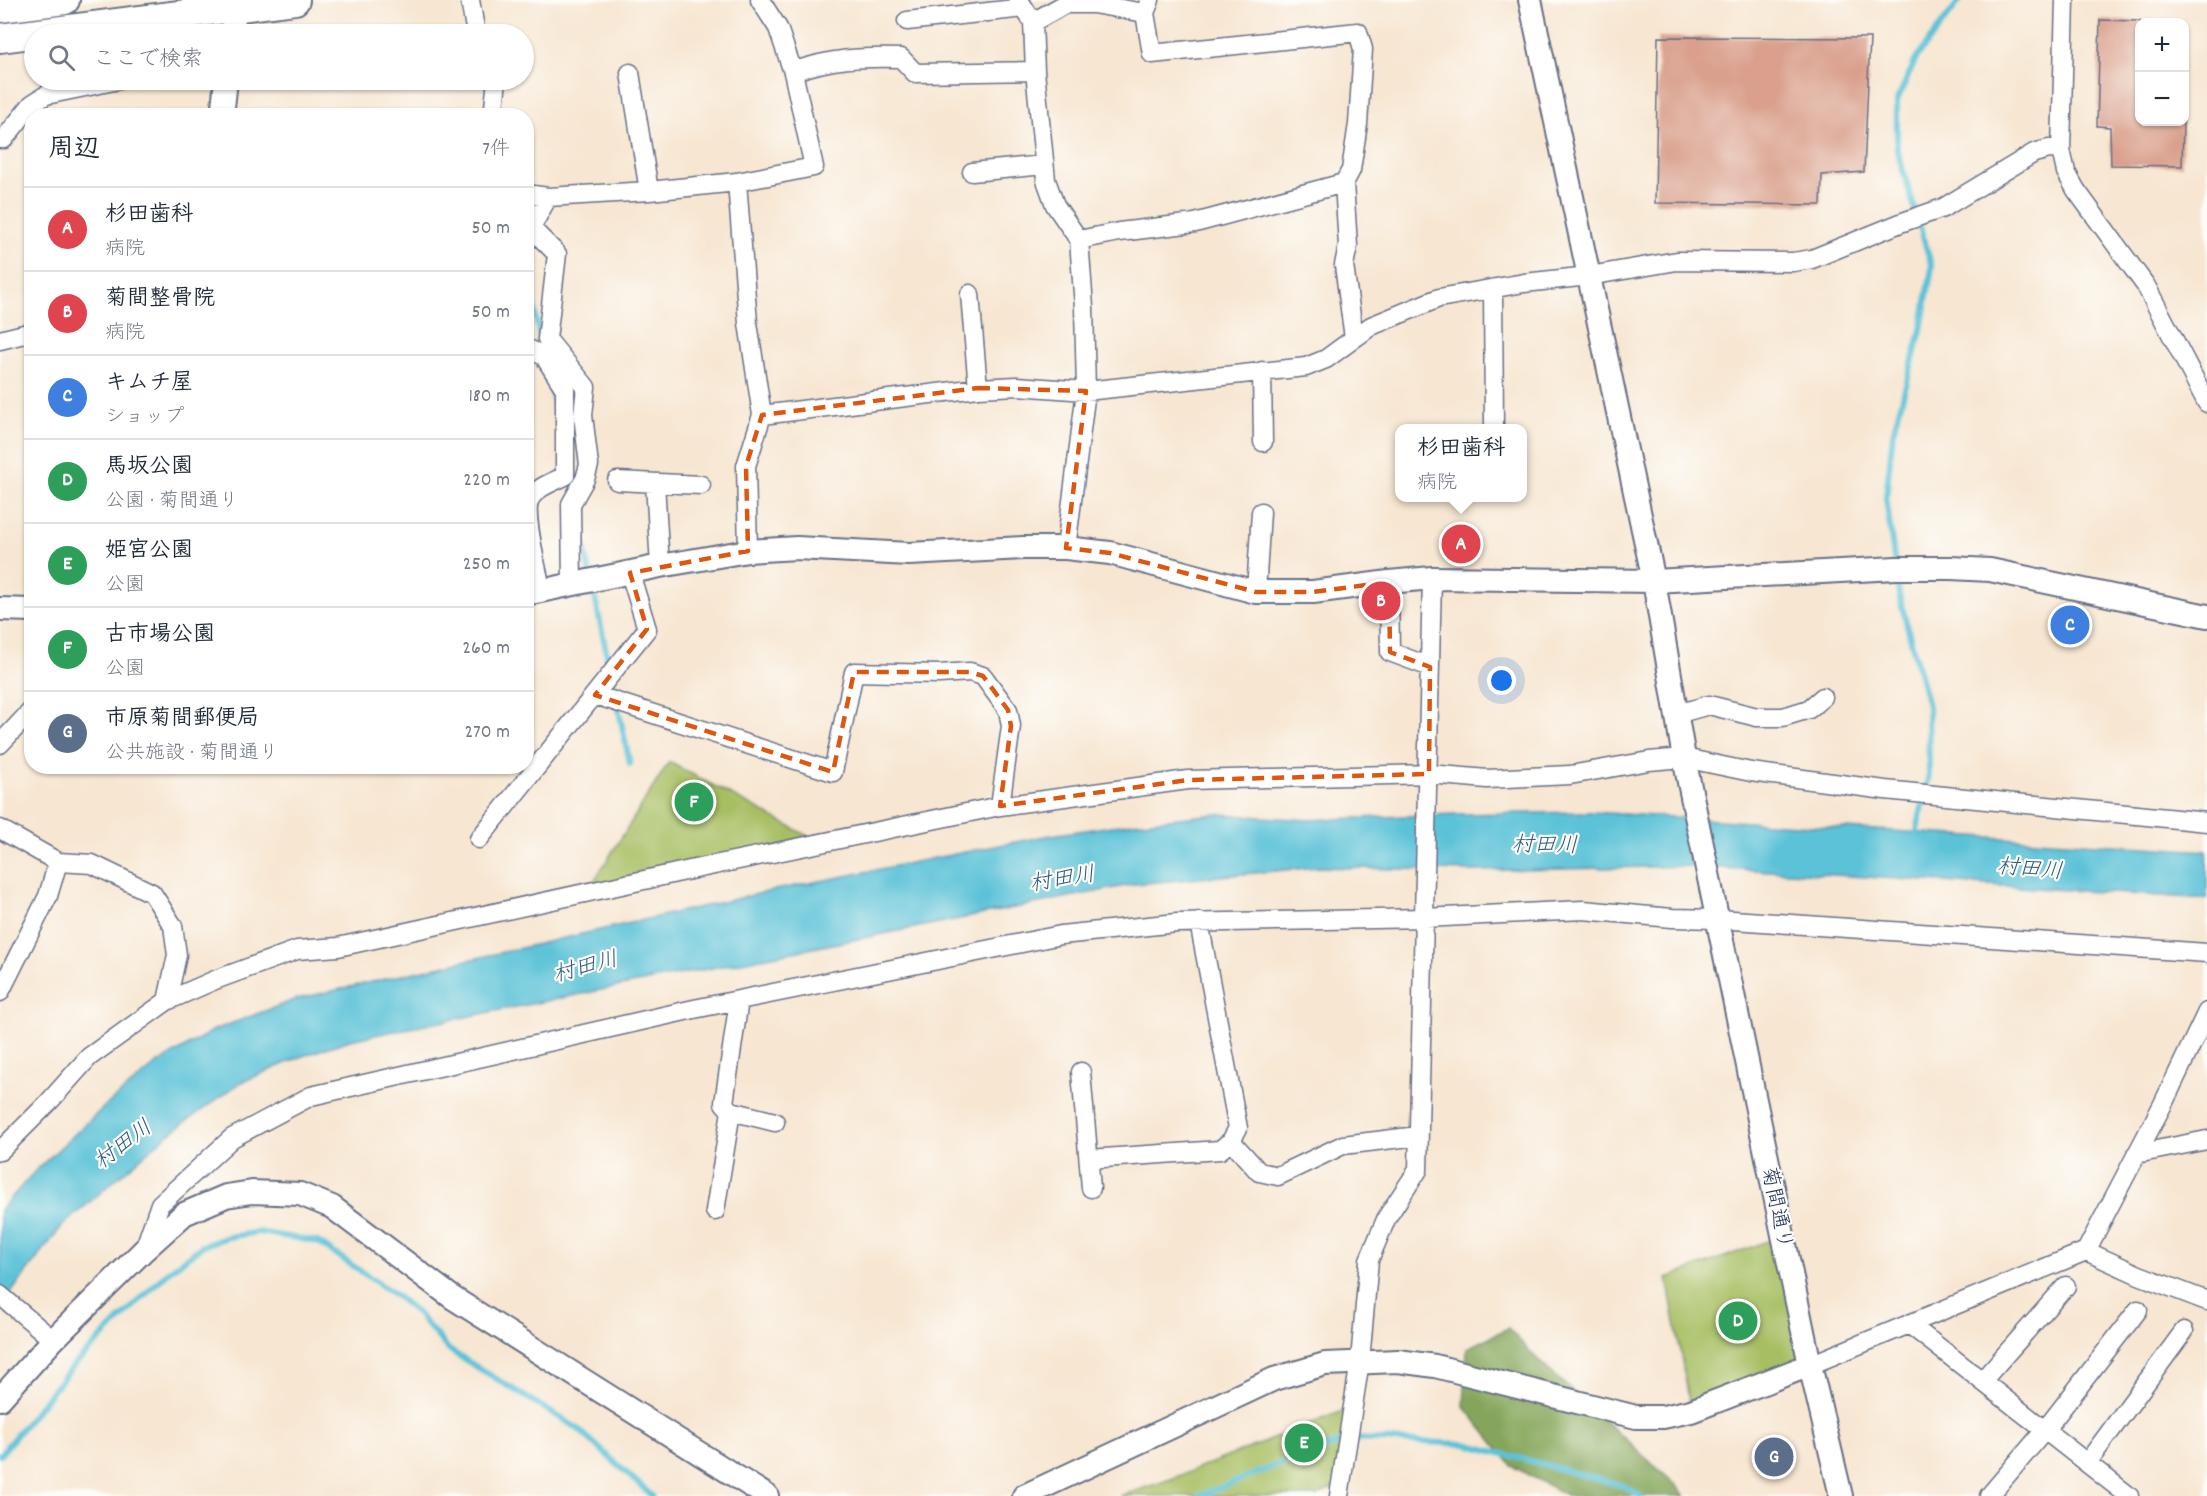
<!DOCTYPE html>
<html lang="ja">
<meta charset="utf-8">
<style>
body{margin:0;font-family:Dekko,"Klee One",sans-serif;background:#f2f2f3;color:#1f2937}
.controls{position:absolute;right:18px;top:18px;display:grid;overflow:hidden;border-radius:12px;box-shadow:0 2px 4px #0004}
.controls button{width:54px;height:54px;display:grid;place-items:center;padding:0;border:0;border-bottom:2px solid #e0e1e3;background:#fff;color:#1f2937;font:30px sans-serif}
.you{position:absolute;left:1502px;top:681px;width:21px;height:21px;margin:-15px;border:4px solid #fff;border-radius:50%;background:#1a73e8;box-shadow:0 0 0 9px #1a73e833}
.badge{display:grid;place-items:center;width:39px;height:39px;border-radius:50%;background:#d93025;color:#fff;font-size:20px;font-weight:700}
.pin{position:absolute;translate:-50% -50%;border:3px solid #fff;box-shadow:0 2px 6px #0006}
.popup{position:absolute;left:1395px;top:424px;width:132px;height:78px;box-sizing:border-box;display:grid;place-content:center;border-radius:12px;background:#fff;filter:drop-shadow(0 2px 4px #0005);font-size:20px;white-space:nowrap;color:#747a83}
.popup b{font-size:22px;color:#1f2937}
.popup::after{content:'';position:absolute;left:50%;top:100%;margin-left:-12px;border:12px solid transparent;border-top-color:#fff}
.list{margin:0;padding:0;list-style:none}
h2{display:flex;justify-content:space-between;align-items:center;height:78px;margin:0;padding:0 24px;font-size:26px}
h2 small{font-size:20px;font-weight:400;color:#747a83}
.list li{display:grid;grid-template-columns:39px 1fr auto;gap:18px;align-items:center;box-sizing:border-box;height:84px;padding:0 24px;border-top:2px solid #e0e1e3}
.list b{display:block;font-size:22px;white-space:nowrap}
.list p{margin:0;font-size:20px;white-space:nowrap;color:#747a83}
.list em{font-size:20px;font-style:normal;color:#747a83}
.icon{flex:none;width:33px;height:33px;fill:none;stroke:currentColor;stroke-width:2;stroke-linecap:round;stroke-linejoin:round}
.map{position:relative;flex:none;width:2207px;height:1496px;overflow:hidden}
.search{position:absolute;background:#fff;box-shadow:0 2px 4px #0004;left:24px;top:24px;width:510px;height:66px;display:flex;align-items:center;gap:15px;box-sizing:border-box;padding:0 21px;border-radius:33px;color:#747a83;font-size:22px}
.panel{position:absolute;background:#fff;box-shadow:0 2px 4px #0004;left:24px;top:108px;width:510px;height:666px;border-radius:24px}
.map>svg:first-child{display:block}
</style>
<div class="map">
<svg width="2207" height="1496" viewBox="0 0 2207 1496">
<rect width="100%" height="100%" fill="#fdfcf7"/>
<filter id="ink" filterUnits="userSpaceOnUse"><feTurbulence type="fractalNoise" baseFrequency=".0167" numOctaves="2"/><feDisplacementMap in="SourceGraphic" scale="12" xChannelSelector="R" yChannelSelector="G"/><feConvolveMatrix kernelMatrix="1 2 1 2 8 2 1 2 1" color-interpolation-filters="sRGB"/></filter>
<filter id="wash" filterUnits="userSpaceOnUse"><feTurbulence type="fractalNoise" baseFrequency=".008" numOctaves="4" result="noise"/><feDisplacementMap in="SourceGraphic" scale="24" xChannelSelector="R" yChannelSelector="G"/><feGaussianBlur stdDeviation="1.35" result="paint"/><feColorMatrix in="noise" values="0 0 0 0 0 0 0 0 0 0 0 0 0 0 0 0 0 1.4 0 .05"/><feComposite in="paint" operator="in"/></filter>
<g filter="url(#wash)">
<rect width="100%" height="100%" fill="#f7e6d1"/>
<path fill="#a7bf64" stroke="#617761" stroke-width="1.5" d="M669,762L821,843L587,892Z
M1784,1235L1810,1365L1691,1411L1667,1278Z
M1353,1407L1340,1484L1317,1496H1120L1171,1479Z"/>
<path fill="#85a65a" stroke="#506a5c" stroke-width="1.5" d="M1508,1328L1541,1363L1676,1485L1685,1496H1568L1512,1466L1464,1406L1467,1348Z"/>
<path fill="#5bc2d8" stroke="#3b789b" stroke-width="1.5" d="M1591,812L2207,851V899L1693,866L1472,871L1318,867L1135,884L350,1040L300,1057L240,1083L166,1136L62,1226L0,1307V1210L36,1170L105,1106L158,1063L214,1030L297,999L775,890L1045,836L1132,823L1217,814L1308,820L1456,814Z"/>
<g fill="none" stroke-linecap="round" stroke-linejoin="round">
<path stroke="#5bc2d8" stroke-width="6" d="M534,307L540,339
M548,375L558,421
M579,522L630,764
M1915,840L1929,774L1928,706L1899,595L1886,497L1893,433L1921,330L1932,267L1897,150V100L1917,57L1960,0
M0,1455L72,1367L168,1272L202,1246L228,1237L259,1232L318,1242L394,1294L416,1312L449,1350L577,1428L652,1496
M1199,1496L1308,1453L1354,1439L1466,1444L1624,1486L1640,1496"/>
</g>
<g id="blocks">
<path fill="#daa08d" d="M2100,20L2140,21V122H2183L2182,166L2111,165L2110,127L2097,126Z
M1658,37L1870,38L1864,172L1822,175L1821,205L1655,203Z"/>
</g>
</g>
<g filter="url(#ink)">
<use href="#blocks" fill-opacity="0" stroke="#686f86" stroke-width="1.5"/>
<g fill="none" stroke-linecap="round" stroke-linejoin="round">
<g stroke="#686f86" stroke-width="21">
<path id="minor" d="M470,0L476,34
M760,0L778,28L793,72
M1019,0L1033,22L1035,71L1046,180L1055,205L1079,240L1084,307L1086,391L1066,548
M1150,0L1145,13L1152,54L1358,32L1363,49L1358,124L1351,170L1344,183L1348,246L1344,265L1354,338
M2065,0L2061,150L2066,172L2076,190L2146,286L2207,403
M907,21L1024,8
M1033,22L1065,4H1093L1145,13
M630,73L649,191
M493,116L497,80
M0,139H4L32,104L46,95L119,80
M972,172L1044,165
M737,182L748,323L762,415L746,466L748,551
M526,194L548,197L649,191L737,182L814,167L793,72C830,58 861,57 901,58L915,73L1035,71
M548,197L531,228L557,254L547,339L586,387L583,415L589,465L585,479L571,504L572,585
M1079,240L1119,232L1195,223L1344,183
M1493,289L1494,428
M970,294L978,388
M0,340L32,332
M526,348L544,356L565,389V476C553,482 537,487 530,499C523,512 538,575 542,592
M1262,371L1263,442
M762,415L978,388L1017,386L1086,391L1306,367L1326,359L1371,326L1439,298L1524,283L1589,276L1677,261L1793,262L1812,259L1903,222L1943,208L2034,153L2049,149L2061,150
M617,481L701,485
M655,483L660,566
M1389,582L1390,652L1430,667
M1256,592L1261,512
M595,695L833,772L854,672L939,674L970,672L983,676L1008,710L1011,726L1000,806
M1677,714L1709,705L1757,717H1783L1809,709L1823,697
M0,744L32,710
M0,829L58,862L92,864L152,893L173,926L177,955L167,1001
M479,839L647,629L630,573
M0,992L48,896L58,862
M739,1000L724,1103L731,1111L775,1122
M1081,1072L1091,1188
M1231,1141L1259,1172L1278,1176L1343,1145L1418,1136
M0,1151L48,1103L89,1057L167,1001L215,980L297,950L338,947L690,870L1000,806L1188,780L1429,774L1487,779L1570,775L1649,761L1684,758L1751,772L1885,790L2207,822
M2136,1154L2207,1140
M1089,1159L1220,1150L1231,1141L1238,1128L1199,922
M715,1211L731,1111
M144,1250L160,1204L232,1138L311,1096L694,1009L1061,935L1177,923L1425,918L1583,910L1672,918L1719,919L2207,953
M2086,1251L2139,1275L2207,1301
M0,1295L53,1340
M1909,1324L2129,1496
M1810,1365L2086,1251L2163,1104L2207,1012
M1982,1381L2066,1286
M2087,1463L2184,1331
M1339,1496L1360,1361L1369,1260L1387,1217L1418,1170L1432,578
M1989,1496L2045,1430L2138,1310"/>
</g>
<g stroke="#686f86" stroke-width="26">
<path id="tertiary" d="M1530,0L1654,581L1684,758L1810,1365L1841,1496
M232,34L236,0
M222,116L226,80
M526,594L660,566L748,551L797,548L909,554L1023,548H1066L1110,553L1256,592H1313L1389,582L1432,578L1654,581L1896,568H1951L1990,570L2207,616
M0,609L32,610
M0,1399L53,1340L144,1250L184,1214L226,1196L252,1192L300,1194L332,1207L453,1298L767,1496
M1024,1496L1274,1379L1325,1364L1398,1361L1435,1366L1636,1417H1663L1691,1411L1810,1365"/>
</g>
<g stroke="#686f86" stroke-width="32">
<path id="primary" d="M0,8L65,0
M0,38L295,0"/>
</g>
<use href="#minor" stroke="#fff" stroke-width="18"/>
<use href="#tertiary" stroke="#fff" stroke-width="22"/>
<use href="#primary" stroke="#fff" stroke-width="28"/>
</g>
</g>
<path fill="none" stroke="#de5710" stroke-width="4.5" stroke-dasharray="12 8" stroke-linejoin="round" d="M978,388L1086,391L1066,548L1110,553L1256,592H1313L1389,582L1390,652L1430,667L1429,774L1188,780L1000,806L1011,726L1008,710L983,676L970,672H854L833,772L595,695L647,629L630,573L748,551L746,466L762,415Z"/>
<g text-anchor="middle" stroke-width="4.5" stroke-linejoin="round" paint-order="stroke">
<g font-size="21" fill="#1b2f5e" stroke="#fdfcf7">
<text transform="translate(1778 1208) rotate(78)" y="7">菊間通り</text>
</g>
<g font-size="22" font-style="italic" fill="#2e5b83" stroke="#fdfcf7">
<text transform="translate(1545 843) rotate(1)" y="8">村田川</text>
<text transform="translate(2030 867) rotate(5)" y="8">村田川</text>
<text transform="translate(1062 877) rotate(-9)" y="8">村田川</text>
<text transform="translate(585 965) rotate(-15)" y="8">村田川</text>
<text transform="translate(122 1143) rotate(-37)" y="8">村田川</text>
</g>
</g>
</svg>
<div class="controls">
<button>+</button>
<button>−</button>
</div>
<div class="you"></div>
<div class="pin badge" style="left:1461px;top:544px;background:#e0444e">A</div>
<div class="popup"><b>杉田歯科</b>病院</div>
<div class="pin badge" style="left:1381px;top:601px;background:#e0444e">B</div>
<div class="pin badge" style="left:2070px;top:625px;background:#3f7fe0">C</div>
<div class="pin badge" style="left:1738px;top:1321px;background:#2e9e5b">D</div>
<div class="pin badge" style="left:1304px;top:1443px;background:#2e9e5b">E</div>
<div class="pin badge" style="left:694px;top:802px;background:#2e9e5b">F</div>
<div class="pin badge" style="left:1774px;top:1457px;background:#5c6f8a">G</div>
<div class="search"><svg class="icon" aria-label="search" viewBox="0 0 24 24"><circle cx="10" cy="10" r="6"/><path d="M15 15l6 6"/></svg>ここで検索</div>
<section class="panel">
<h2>周辺<small>7件</small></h2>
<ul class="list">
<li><span class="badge" style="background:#e0444e">A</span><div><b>杉田歯科</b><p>病院</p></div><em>50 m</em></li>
<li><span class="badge" style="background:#e0444e">B</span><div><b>菊間整骨院</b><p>病院</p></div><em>50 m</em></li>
<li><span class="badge" style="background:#3f7fe0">C</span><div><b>キムチ屋</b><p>ショップ</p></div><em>180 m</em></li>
<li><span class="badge" style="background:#2e9e5b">D</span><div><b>馬坂公園</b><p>公園 · 菊間通り</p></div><em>220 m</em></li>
<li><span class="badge" style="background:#2e9e5b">E</span><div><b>姫宮公園</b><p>公園</p></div><em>250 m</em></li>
<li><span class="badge" style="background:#2e9e5b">F</span><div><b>古市場公園</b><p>公園</p></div><em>260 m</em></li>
<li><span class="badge" style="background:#5c6f8a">G</span><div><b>市原菊間郵便局</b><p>公共施設 · 菊間通り</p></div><em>270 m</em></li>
</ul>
</section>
</div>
